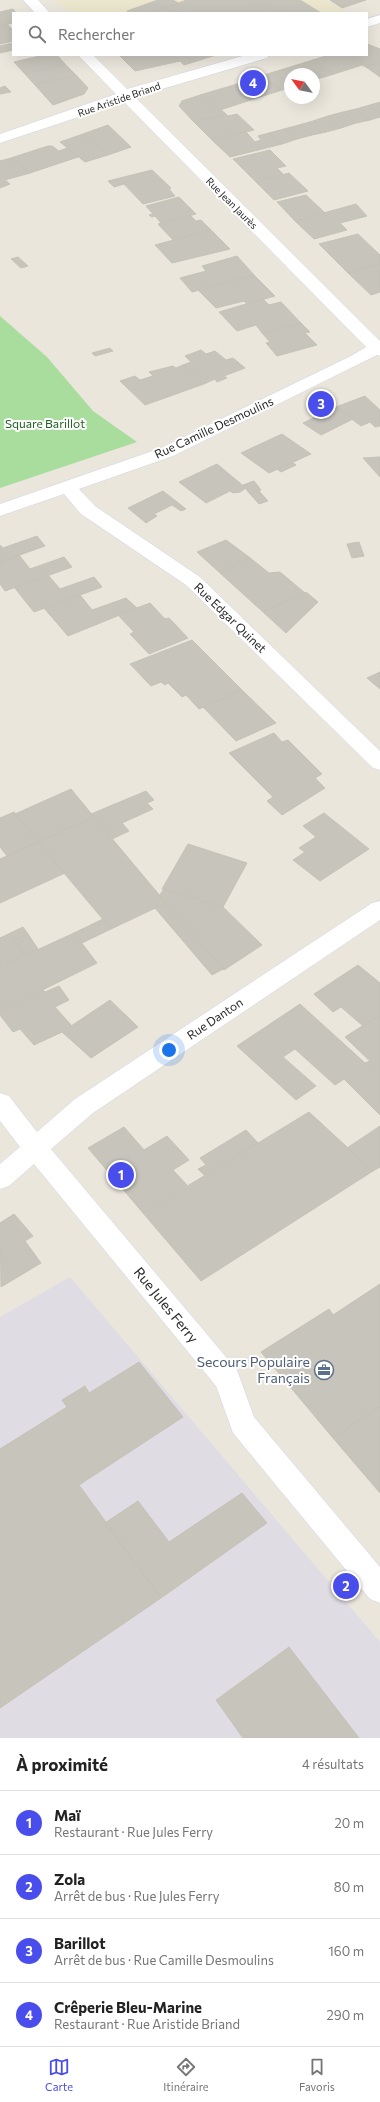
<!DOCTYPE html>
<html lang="fr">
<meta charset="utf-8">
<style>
body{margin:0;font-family:Commissioner,sans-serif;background:#f6f6f6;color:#222}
.compass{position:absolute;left:284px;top:68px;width:36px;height:36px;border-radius:50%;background:#fff;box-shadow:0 4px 16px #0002;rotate:303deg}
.you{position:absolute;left:169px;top:1050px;width:14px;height:14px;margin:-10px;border:3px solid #fff;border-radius:50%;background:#1a73e8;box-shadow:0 0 0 6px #1a73e833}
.badge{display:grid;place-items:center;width:26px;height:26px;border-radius:50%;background:#494deb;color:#fff;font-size:13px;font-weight:700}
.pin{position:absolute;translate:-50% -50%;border:2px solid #fff;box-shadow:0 1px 4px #0006}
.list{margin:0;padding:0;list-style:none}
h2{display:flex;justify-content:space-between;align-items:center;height:52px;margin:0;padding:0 16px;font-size:17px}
h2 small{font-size:13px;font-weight:400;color:#767676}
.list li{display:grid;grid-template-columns:26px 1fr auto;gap:12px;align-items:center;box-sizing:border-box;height:64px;padding:0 16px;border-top:1px solid #e0e0e0}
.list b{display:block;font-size:15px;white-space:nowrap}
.list p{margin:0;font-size:13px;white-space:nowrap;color:#767676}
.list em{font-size:13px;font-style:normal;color:#767676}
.icon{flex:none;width:22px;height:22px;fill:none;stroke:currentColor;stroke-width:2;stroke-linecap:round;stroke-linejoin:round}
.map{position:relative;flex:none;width:380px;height:1738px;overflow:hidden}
.search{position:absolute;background:#fff;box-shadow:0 4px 16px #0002;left:12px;right:12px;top:12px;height:44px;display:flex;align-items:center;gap:10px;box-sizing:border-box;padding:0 14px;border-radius:0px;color:#767676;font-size:15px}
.sheet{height:308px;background:#fff}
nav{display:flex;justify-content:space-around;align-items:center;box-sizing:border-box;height:56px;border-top:1px solid #e0e0e0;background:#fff;font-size:11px;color:#767676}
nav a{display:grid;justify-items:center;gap:2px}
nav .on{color:#494deb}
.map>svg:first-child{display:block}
</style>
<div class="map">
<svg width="380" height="1738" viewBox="0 0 380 1738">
<rect width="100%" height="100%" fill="#eae6dc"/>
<path fill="#dfdce3" d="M70,1277L380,1642V1738H0V1317Z"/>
<path fill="#ebe6cd" d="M56,0H187L150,13H70Z
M252,0H326L349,13H273Z"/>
<path fill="#a8dd9d" d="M0,316L47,357L93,411L137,442L0,488Z"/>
<path fill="#c6c4bb" stroke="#c5c2b6" d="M158,0H173L178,3L150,13H130L127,11Z
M187,0H252L273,13H150Z
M252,0H300L321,13H273Z
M330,0H366L342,8Z
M13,9L16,13H13V23L0,26V12Z
M7,24L13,30V41L0,44V26Z
M13,43V50L0,53V46Z
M367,44L380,49V63L366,67L362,65L363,61L354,55H367Z
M44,55H57L65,64L25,74L14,62Z
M119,55H174L180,61L135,71Z
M174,55H216L184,65Z
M329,55H354L363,61L362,65L334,74L313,60Z
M313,60L334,74L314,80V74H296L287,68Z
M380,63V77L366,67Z
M65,64L76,75L35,85L25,74Z
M287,68L296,74H290V84L274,72Z
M274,72L290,84V88L282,90L261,76Z
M76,75L88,88L84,94L53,105L35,85Z
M261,76L282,90L254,99L234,85Z
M234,85L254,99L220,110L200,95Z
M5,86L11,92L0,94V88Z
M200,95L221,110L226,114L194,122L179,106L182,101Z
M380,102V113L370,105Z
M370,105L380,113V117L370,120L356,109Z
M356,109L370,120L356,123L343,112Z
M343,112L356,123L341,128L328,116Z
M226,114L228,116L237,114L254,130L212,140L194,122Z
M328,116L341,128L326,132L313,121Z
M313,121L326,132L312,135L299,125Z
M108,125L131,147L108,155L83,134Z
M299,125L312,135L297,139L284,129Z
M284,129L297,139L282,144L269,133Z
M246,132L255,142L261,140L258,136L269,133L282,144L230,157L212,140Z
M83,134L108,155L85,162L60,142Z
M48,146H52L59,151L67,148L78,157L30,173L11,158Z
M270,150L286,166L277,168L283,174L256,182L233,159Z
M11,158L30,173L5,180L10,184L0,188V161Z
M152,170L171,188L169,189L175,196L143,204L124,184L114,187L108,181Z
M289,173L308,191L274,200L256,182Z
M306,195L325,213L295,221L277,202Z
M179,197L196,214L161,223L155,216L152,217L149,215L153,214L146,206Z
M356,204L367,216L340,223L347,230L314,239L295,221Z
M190,215L196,221L201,220L211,230L173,240L158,224Z
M211,230L230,249L172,263L155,245Z
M358,234L380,255V264L348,273L319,244Z
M237,256L254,275L192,292L180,278L206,271L202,266Z
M18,257L28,266L21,268L11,259Z
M380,264V292L371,295L348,273Z
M254,275L275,296L247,304L244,301L216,308L198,290Z
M263,299L269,305L281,302L301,323L262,333L256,325L237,331L219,312Z
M301,323L310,332L305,333L317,345L277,356L266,343L270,342L262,333Z
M110,348L113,351L95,356L92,353Z
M201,350L206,354L215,351L226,360L233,358L245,368L224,376L227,378L217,382L215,379L204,384L183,365L191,362L185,356Z
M183,365L204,384L145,405L120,381L135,376L140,380L153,376L149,372L173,366L176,368Z
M365,396L380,410V426L375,427L370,422L361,426L336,407Z
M336,407L353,419L321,435L303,423Z
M282,434L311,454L269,473L241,453Z
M380,457V477L363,458Z
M292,462L296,465L281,472L277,469Z
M217,464L246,488L240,492L233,493L230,491L206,503L179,482Z
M254,481L261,490L250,494L243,485Z
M163,491L186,509L181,511L172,505L154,514L157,516L146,523L128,508Z
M259,491L268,501L259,504L250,494Z
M37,536L45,546L0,562V545L3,548Z
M226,540L249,557L220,573L197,552Z
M359,542L364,556L352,558L347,544Z
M19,555L30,569L64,557L72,567L5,591L0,584V562Z
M249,557L269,573L280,572L305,593L263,612L220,573Z
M48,575L60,589L94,577L102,587L34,612L14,587Z
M306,592L318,602L286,633L263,612Z
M80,595L92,610L126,598L137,608L68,636L44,608Z
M150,603L165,619L169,618L188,638L149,654L130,634L134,632L118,615Z
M192,640L242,690L199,709L186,695L182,697L168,683L165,685L161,682L151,686L130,664Z
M380,672V689L367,678Z
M242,690L276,723L236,741L203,707Z
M274,733L282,742L288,740L322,774L315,778L325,788L282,815L267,801L273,797L229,753Z
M71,789L94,817L38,842L15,814Z
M146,791L154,800L147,803L153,809L122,823L129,831L112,839L91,814Z
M14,812L38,842L7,856L0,847V818Z
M324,813L369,849L320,881L293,860L305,852L299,848L316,837L303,826Z
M94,817L166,903L111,929L38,842Z
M38,842L65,873L0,903V859Z
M188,844L247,863L223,907L162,889Z
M164,889L223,907L262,945L224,970L159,896Z
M166,903L223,969L212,975L155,908Z
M103,919L111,929L82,943L74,933Z
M23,927L28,934L14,940L25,955L0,967V938Z
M74,933L97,963L0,1011V967Z
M28,934L38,949L25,955L14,940Z
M358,965L380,983V1019L377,1017L363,1026L341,1007L333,1012L314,994Z
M59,986L69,1000L55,1007L71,1025L62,1032L34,1045L20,1029L13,1032L0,1015V1011L43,990L45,992Z
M110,1000L138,1027L91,1058L62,1032Z
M300,1004L365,1063L370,1061L380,1071V1115L344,1079L335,1085L295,1049L283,1057L316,1086L296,1100L237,1046Z
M377,1017L380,1019V1031L370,1021Z
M370,1021L380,1031V1071L345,1037Z
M309,1112L373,1171L201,1281L143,1213Z
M380,1126V1167L373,1171L347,1148Z
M124,1127L144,1150L167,1136L189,1160L173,1170L187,1185L143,1213L88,1148Z
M246,1130L258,1143L204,1175L198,1169L206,1165L200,1158Z
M14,1214L33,1236L25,1241L41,1263L1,1287L0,1223Z
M380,1284V1406L333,1438L261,1352L329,1309L333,1315Z
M139,1362L183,1417L79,1485L161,1598L0,1708V1449L67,1407L62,1400L85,1386L89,1393Z
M380,1406V1493L333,1438Z
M242,1493L267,1523L161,1598L105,1523L138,1501L169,1542Z
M289,1647L359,1738H243L216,1700Z"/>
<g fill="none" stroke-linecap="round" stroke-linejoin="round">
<g stroke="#d2d2e1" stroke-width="1">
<path id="street" d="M23,0H38L50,13H35Z
M380,15V23L367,27V19Z
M78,55H93L127,89L246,55H269L267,58L135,97L380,341V356L377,355L173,456L79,489L95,506L200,577L380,751V770L373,768L186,585L81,514L64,494L0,516V504L161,448L351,356L366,347L124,102L0,143V134L116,94Z"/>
</g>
<g stroke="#d2d2e1" stroke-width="1">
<path id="secondary" d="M380,901V920L93,1113L51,1149L237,1370L254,1417L380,1567V1603L370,1599L233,1433L216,1386L34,1164L9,1186L0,1189V1164L20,1147L0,1121V1093L9,1096L37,1132L75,1099L372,903Z"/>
</g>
<use href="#street" fill="#fff" fill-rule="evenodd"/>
<use href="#secondary" fill="#fff" fill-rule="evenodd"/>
</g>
<defs>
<g id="office-ring" transform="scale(1)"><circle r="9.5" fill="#fff" stroke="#5c6f8a" stroke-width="1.5"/><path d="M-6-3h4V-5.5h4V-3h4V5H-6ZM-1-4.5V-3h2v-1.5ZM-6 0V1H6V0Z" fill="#5c6f8a"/></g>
</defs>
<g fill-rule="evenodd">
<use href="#office-ring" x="324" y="1370"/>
</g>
<g text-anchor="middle" stroke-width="4" stroke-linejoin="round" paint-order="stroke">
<g font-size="10" fill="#292929" stroke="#fff">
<text transform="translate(119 99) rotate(-19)" y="4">Rue Aristide Briand</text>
<text transform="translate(232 203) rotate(45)" y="4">Rue Jean Jaurès</text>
</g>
<g font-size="12" fill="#226020" stroke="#fff">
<text x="45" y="428">Square Barillot</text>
</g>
<g font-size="12" fill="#292929" stroke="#fff">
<text transform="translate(214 428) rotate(-25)" y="4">Rue Camille Desmoulins</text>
<text transform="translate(230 618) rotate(44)" y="4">Rue Edgar Quinet</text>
<text transform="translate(215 1019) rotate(-34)" y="4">Rue Danton</text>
</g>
<g font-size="14" fill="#292929" stroke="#fff">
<text transform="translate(166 1305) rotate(51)" y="5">Rue Jules Ferry</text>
</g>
<g font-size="14" fill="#4e5e75" stroke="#fff" text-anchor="end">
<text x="310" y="1367">Secours Populaire<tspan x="310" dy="16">Français</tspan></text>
</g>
</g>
</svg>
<svg class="compass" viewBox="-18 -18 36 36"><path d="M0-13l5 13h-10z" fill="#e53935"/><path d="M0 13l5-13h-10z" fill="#767676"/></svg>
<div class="you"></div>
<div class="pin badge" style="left:121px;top:1175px">1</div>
<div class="pin badge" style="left:346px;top:1586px">2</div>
<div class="pin badge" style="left:321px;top:404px">3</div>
<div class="pin badge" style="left:253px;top:83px">4</div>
<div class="search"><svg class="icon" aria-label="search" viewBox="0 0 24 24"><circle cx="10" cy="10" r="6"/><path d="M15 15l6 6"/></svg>Rechercher</div>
</div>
<section class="sheet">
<h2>À proximité<small>4 résultats</small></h2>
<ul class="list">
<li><span class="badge">1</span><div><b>Maï</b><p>Restaurant · Rue Jules Ferry</p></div><em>20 m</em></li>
<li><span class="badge">2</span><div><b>Zola</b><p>Arrêt de bus · Rue Jules Ferry</p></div><em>80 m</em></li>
<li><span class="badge">3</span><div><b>Barillot</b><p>Arrêt de bus · Rue Camille Desmoulins</p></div><em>160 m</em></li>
<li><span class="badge">4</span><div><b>Crêperie Bleu-Marine</b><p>Restaurant · Rue Aristide Briand</p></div><em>290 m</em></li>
</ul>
</section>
<nav>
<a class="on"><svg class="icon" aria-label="map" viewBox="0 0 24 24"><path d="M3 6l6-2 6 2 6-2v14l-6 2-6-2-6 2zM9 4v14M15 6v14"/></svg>Carte</a>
<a><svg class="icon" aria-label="directions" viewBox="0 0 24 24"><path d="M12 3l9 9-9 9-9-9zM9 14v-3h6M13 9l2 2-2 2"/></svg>Itinéraire</a>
<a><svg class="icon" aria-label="saved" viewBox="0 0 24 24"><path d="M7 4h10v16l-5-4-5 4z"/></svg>Favoris</a>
</nav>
